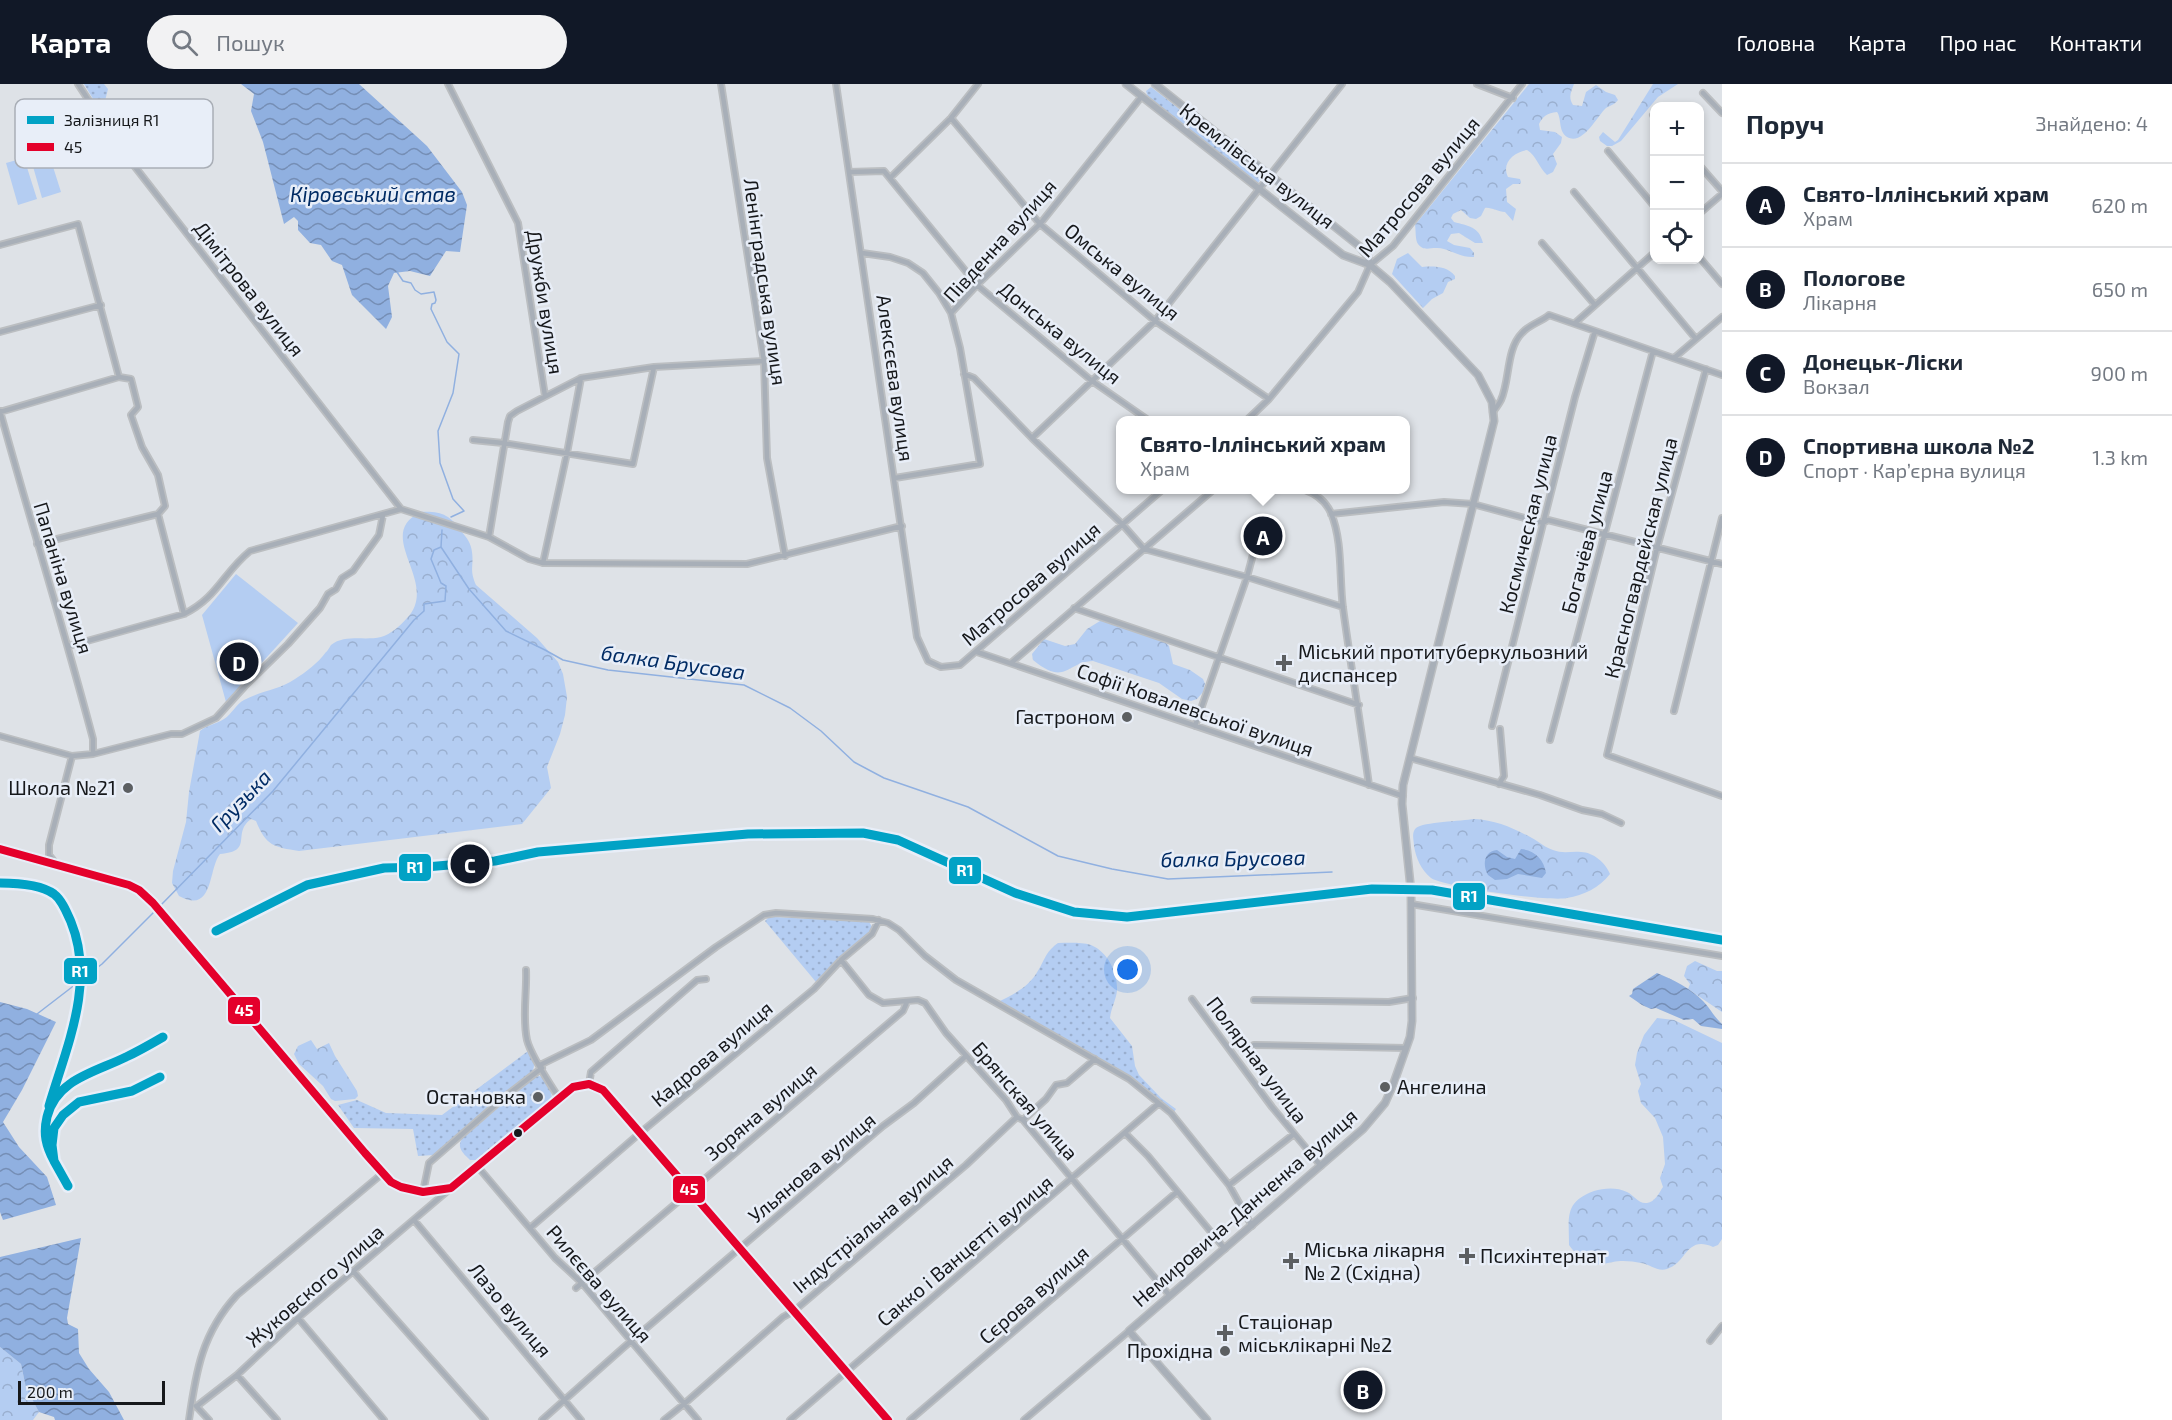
<!DOCTYPE html>
<html lang="uk">
<meta charset="utf-8">
<style>
body{margin:0;font-family:"Exo 2",sans-serif;background:#f2f2f3;color:#1f2937}
.controls{position:absolute;right:18px;top:18px;display:grid;overflow:hidden;border-radius:12px;box-shadow:0 3px 9px #0003}
.controls button{width:54px;height:54px;display:grid;place-items:center;padding:0;border:0;border-bottom:2px solid #e0e1e3;background:#fff;color:#1f2937;font:30px sans-serif}
.scale{position:absolute;left:18px;bottom:15px;width:147px;box-sizing:border-box;padding-left:6px;border:3px solid #16181b;border-top:0;font-size:16px;line-height:21px;white-space:nowrap;color:#16181b;-webkit-text-stroke:4px #e8eef8;paint-order:stroke}
.you{position:absolute;left:1128px;top:886px;width:21px;height:21px;margin:-15px;border:4px solid #fff;border-radius:50%;background:#1a73e8;box-shadow:0 0 0 9px #1a73e833}
.badge{display:grid;place-items:center;width:39px;height:39px;border-radius:50%;background:#111827;color:#fff;font-size:20px;font-weight:700}
.pin{position:absolute;translate:-50% -50%;border:3px solid #fff;box-shadow:0 2px 6px #0006}
.popup{position:absolute;left:1116px;top:332px;width:294px;height:78px;box-sizing:border-box;display:grid;place-content:center;border-radius:12px;background:#fff;filter:drop-shadow(0 2px 4px #0005);font-size:20px;white-space:nowrap;color:#747a83}
.popup b{font-size:22px;color:#1f2937}
.popup::after{content:'';position:absolute;left:50%;top:100%;margin-left:-12px;border:12px solid transparent;border-top-color:#fff}
.list{margin:0;padding:0;list-style:none}
h2{display:flex;justify-content:space-between;align-items:center;height:78px;margin:0;padding:0 24px;font-size:26px}
h2 small{font-size:20px;font-weight:400;color:#747a83}
.list li{display:grid;grid-template-columns:39px 1fr auto;gap:18px;align-items:center;box-sizing:border-box;height:84px;padding:0 24px;border-top:2px solid #e0e1e3}
.list b{display:block;font-size:22px;white-space:nowrap}
.list p{margin:0;font-size:20px;white-space:nowrap;color:#747a83}
.list em{font-size:20px;font-style:normal;color:#747a83}
.icon{flex:none;width:33px;height:33px;fill:none;stroke:currentColor;stroke-width:2;stroke-linecap:round;stroke-linejoin:round}
.map{position:relative;flex:none;width:1722px;height:1336px;overflow:hidden}
header{display:flex;align-items:center;gap:36px;box-sizing:border-box;height:84px;padding:0 30px;background:#111827;color:#fff}
header strong{font-size:28px}
nav{display:flex;gap:33px;margin-inline-start:auto;font-size:21px}
.search{width:420px;height:54px;background:#f2f2f3;display:flex;align-items:center;gap:15px;box-sizing:border-box;padding:0 21px;border-radius:33px;color:#747a83;font-size:22px}
main{display:flex}
aside{flex:1;background:#fff}
.map>svg:first-child{display:block}
</style>
<header>
<strong>Карта</strong>
<div class="search"><svg class="icon" aria-label="search" viewBox="0 0 24 24"><circle cx="10" cy="10" r="6"/><path d="M15 15l6 6"/></svg>Пошук</div>
<nav><a>Головна</a><a>Карта</a><a>Про нас</a><a>Контакти</a></nav>
</header>
<main>
<div class="map">
<svg width="1722" height="1336" viewBox="0 0 1722 1336">
<defs>
<pattern id="grass-dots" width="8" height="8" patternUnits="userSpaceOnUse" patternTransform="scale(1.5)"><rect width="8" height="8" fill="#b4cdf2"/><path d="M2 2h.1M6 6h.1" fill="none" stroke="#9aafcf" stroke-width="1.8" stroke-linecap="round"/></pattern>
<pattern id="forest-crowns" width="20" height="18" patternUnits="userSpaceOnUse" patternTransform="scale(1.5)"><rect width="20" height="18" fill="#b4cdf2"/><path d="M2 6a3 3 0 1 1 6 0M12 15a3 3 0 1 1 6 0" fill="none" stroke="#9aafcf"/></pattern>
<pattern id="water-waves" width="16" height="10" patternUnits="userSpaceOnUse" patternTransform="scale(1.5)"><rect width="16" height="10" fill="#90b0e0"/><path d="M0 5q4-4 8 0t8 0" fill="none" stroke="#758eb5"/></pattern>
</defs>
<rect width="100%" height="100%" fill="#dee2e7"/>
<path fill="url(#grass-dots)" d="M84,0H104L108,5L104,21L101,23H98Z
M1151,3L1261,89L1263,92L1258,99L1255,98L1148,13L1146,7Z
M774,833L869,838L873,844L870,850L816,898L765,837L768,834Z
M1058,859C1068,859 1081,858 1091,861C1108,868 1118,889 1117,907C1116,916 1111,924 1110,934L1132,962L1135,982L1139,991L1161,1014L1176,1025L1174,1028L1117,985L998,918C1012,911 1027,904 1036,890C1045,877 1044,869 1058,859Z
M528,967C533,976 537,980 531,990L434,1071L418,1072L413,1045L354,1044L338,1021L357,1016L386,1029L442,1031Z
M539,992L544,993L551,1007L552,1015L481,1076H470C464,1070 456,1064 462,1055L531,995Z"/>
<path fill="url(#forest-crowns)" d="M1529,0H1574C1571,8 1568,13 1573,21L1582,22L1586,8L1596,1L1606,8L1615,11L1618,16C1614,21 1611,21 1606,24C1597,32 1583,62 1567,53C1558,47 1562,35 1557,28C1547,29 1543,32 1539,40L1540,46L1555,48L1562,53L1561,59L1553,70L1557,80L1553,88L1547,91C1539,84 1536,71 1527,66C1514,68 1501,79 1508,93L1520,95L1521,98L1520,100H1513L1506,105L1507,118L1516,125L1513,137L1505,128C1498,128 1491,123 1485,124L1481,132L1476,135L1470,134L1461,126L1453,130L1451,134L1454,138C1468,142 1479,142 1483,159H1475L1459,149L1451,150L1447,157L1454,161L1470,164L1474,169V173C1459,174 1448,163 1436,164C1429,164 1423,167 1418,160C1415,156 1416,146 1415,141Z
M1653,0H1678L1658,13L1621,57L1612,62H1607L1600,57L1599,53L1603,48L1615,58L1618,56Z
M1408,169L1422,183C1434,182 1447,182 1455,192V195L1448,198L1443,209L1432,215L1423,224L1392,190L1397,175Z
M421,428C441,427 450,431 461,447C467,454 471,459 472,468C474,483 469,485 476,501L537,554L558,578L563,590L567,613L565,631L560,650L547,683L551,704L522,740L299,767C274,763 266,762 256,737L251,735C231,750 255,767 220,770C208,785 214,831 179,812L172,799L173,787L186,738L189,708L200,647C207,641 216,640 224,635C232,630 236,620 244,616C260,607 279,606 295,595C306,588 318,579 326,568C327,568 331,561 331,561C345,550 365,557 381,553C391,550 400,542 407,534C441,498 372,451 421,428Z
M1100,537H1106L1165,558L1169,562L1173,580L1190,586L1203,595L1205,600L1203,608L1197,615L1191,617L1182,615L1159,599L1093,577C1066,578 1066,603 1033,576L1032,570L1044,555L1065,562L1075,560L1087,545Z
M1474,735C1496,736 1513,744 1532,754C1539,758 1546,764 1553,766C1563,770 1571,767 1581,768C1593,768 1606,779 1610,790C1599,804 1584,811 1567,814C1550,818 1444,803 1431,794C1421,786 1416,774 1414,762C1414,756 1411,749 1416,744C1423,738 1462,737 1474,735Z
M1695,877L1717,887H1722V928L1688,905L1690,900L1684,892L1687,882Z
M1657,934L1674,936L1722,959V1155L1718,1161L1713,1163C1686,1151 1687,1179 1667,1185C1657,1188 1650,1180 1641,1179C1632,1177 1621,1176 1613,1178C1606,1179 1602,1181 1594,1180C1584,1177 1575,1170 1569,1161C1569,1133 1564,1118 1594,1107C1604,1104 1617,1103 1627,1108C1634,1111 1638,1120 1647,1119C1655,1118 1659,1109 1663,1103L1660,1094L1665,1080L1663,1053L1655,1034L1641,1019L1638,1007L1641,1000L1635,981L1637,969L1644,951Z
M311,956L317,965L329,959L335,972L357,1007L358,1012L355,1015L335,1017L331,1015L323,1002L299,980L294,970L298,962Z
M0,1263L21,1280L26,1304L39,1328L33,1336H0Z"/>
<path fill="#b4cdf2" d="M48,67L61,108L42,114L30,72Z
M24,74L37,115L18,121L6,79Z
M236,490L298,539L226,618L202,531Z"/>
<path fill="url(#water-waves)" d="M241,0H359L427,62L462,108L467,121L460,168L446,167L430,192L410,187L394,189L388,202L392,233L386,245L352,211L342,181L332,177L321,161L310,159L298,146V137L294,133L284,140L263,58L251,27L254,10Z
M1521,765C1534,766 1544,775 1546,789L1542,794L1518,790L1507,795L1495,796L1488,791C1482,781 1484,767 1497,766L1507,773L1515,775Z
M1657,889C1674,896 1690,904 1703,917C1710,924 1714,933 1722,940V945L1701,942L1693,935L1684,936L1656,924L1651,925L1642,921L1629,912L1632,910L1633,905Z
M0,918L27,925L56,938L22,1006L3,1038L19,1063L47,1093L56,1121L3,1136L0,1128Z
M81,1154L67,1234L68,1240L78,1245L79,1269L89,1285L109,1308L124,1336H55L54,1333L39,1328L26,1304L21,1280L0,1263V1173Z"/>
<g fill="none" stroke-linecap="round" stroke-linejoin="round">
<path stroke="#90b0e0" stroke-width="1.5" d="M397,188L403,197L411,199L415,206L421,210L434,208L436,216L435,219L432,220L431,225L447,258L459,270L453,309L438,347L440,379L453,415L464,427L451,433
M441,463L469,505L506,547L545,566L563,576L608,586L744,601L790,624L821,647L854,678L884,694L968,723L1058,772L1112,785L1168,795L1332,788
M158,824L273,707L414,536L424,527V520L445,517L446,502L441,499L431,475L434,466L441,463L442,446
M37,930L102,880L155,827"/>
<g stroke="#bbbec1" stroke-width="8">
<path id="minor" d="M78,0L118,61L401,425
M448,0L518,139L545,312
M721,0L764,277L767,374L785,472
M836,0L917,553L928,577L941,583L960,581L1162,406
M1477,0L1513,14
M1703,9L1722,29
M1653,31L1654,33
M951,34L1040,140L1155,237L1269,315
M1608,67L1654,122
M1700,82L1722,107
M849,88L884,87L977,201L1092,297L1148,336
M890,94L951,34L978,0
M1574,108L1696,255
M1700,129L1722,110
M1542,159L1595,221
M0,161L78,140L119,293
M862,169L890,173L908,179L923,189L939,209L951,229L960,264L980,380L895,394
M1700,174L1722,200
M951,229L977,201L1040,140L1142,12
M1575,239L1654,169
M0,248L101,221
M1674,274L1722,233
M1706,285L1657,464L1607,671L1722,712
M964,290L974,294L1032,354L1123,441L1144,465L1247,493L1343,523
M0,327C30,436 64,545 93,655V670
M0,328L119,293L131,295L138,323L131,331L142,363L158,391L165,422L158,430
M1493,328C1496,324 1499,320 1501,316C1510,296 1506,265 1522,249C1530,240 1541,238 1549,231L1722,291
M1247,336L1269,315L1358,208L1370,181L1393,162L1522,0
M1032,354L1155,237L1342,0
M473,356L503,359L633,380L654,283
M1305,406C1316,410 1326,418 1331,429C1343,458 1339,494 1343,524C1351,583 1361,642 1369,701
M401,425L489,453L529,475L543,479L747,480L902,442
M158,430L184,530
M1331,430L1444,418L1473,420L1543,439L1548,436L1722,480
M489,453L508,338L510,332L517,327L581,294L654,283L764,277
M37,460L158,430
M543,479L567,369L581,294
M1074,524L1359,621
M69,562L184,530C217,514 223,489 250,467L401,425
M977,568L1403,712
M1011,579L1213,406
M1674,627L1722,434
M1195,642L1247,493L1255,463
M1492,642L1575,313L1595,247
M0,652L72,672L93,670L171,650H182L216,634L245,602L288,560L320,524L328,510L336,505L342,494L353,487L379,451L383,431
M1550,656L1653,267
M1410,674L1540,711L1582,726L1602,730L1621,739
M1499,700L1504,692L1500,645
M57,781L49,771V761L72,672
M1411,820L1722,872
M841,876L869,911L883,919L918,916L925,919L946,949L1006,1016L1017,1033L1023,1036L1170,1212
M526,886C527,909 522,933 527,956C531,972 550,1000 559,1014
M1192,915L1272,1023L1321,1082
M1254,916L1389,918L1413,914
M1254,961L1406,964
M540,981L591,956L716,863L764,831L776,829L873,835L888,839L899,846L925,872L956,896L1129,995L1171,1029L1229,1101L1252,1142
M589,1000L591,988L697,896L706,895
M1023,1036L1046,1015L1056,1001L1067,999L1095,975
M1125,1049L1148,1072L1225,1165
M478,1083L555,1174L582,1199L698,1336
M1229,1101L1294,1050
M423,1108L429,1079L507,1011L542,984
M414,1136L581,1336
M530,1144L640,1049L814,905L841,876L872,850L879,836
M353,1187L485,1336
M576,1204L903,927L907,918
M298,1234L384,1336
M1710,1257L1722,1242
M237,1291L277,1336
M196,1322L209,1336
M197,1322L237,1291L298,1234L451,1104
M189,1336C196,1287 202,1249 237,1211L383,1089
M542,1336L623,1264L883,1042L914,1019L966,972
M664,1336L684,1320L783,1233L794,1227L966,1081L1017,1033
M790,1336L1158,1020
M910,1336L1177,1108
M1024,1336L1129,1247"/>
</g>
<g stroke="#bbbec1" stroke-width="9">
<path id="tertiary" d="M1126,0L1343,171L1370,181L1390,198L1478,291L1492,318L1494,337L1403,701L1402,720L1411,807L1412,937L1410,953L1393,1001L1385,1019L1363,1045L1129,1247L1207,1336
M1155,0L1359,162L1368,173L1370,181
M0,765L129,801L139,806L153,819L365,1069L391,1098L401,1103L423,1108L451,1104L573,1003L589,1000L603,1006L888,1336"/>
</g>
<use href="#minor" stroke="#a8afb8" stroke-width="4.5"/>
<use href="#tertiary" stroke="#a8afb8" stroke-width="6"/>
<g stroke="#e8eef8" stroke-width="12">
<path id="bus-1" d="M0,765L129,801L139,806L153,819L365,1069L391,1098L401,1103L423,1108L451,1104L573,1003L589,1000L603,1006L888,1336"/>
</g>
<use href="#bus-1" stroke="#e4002b" stroke-width="8"/>
<g stroke="#e8eef8" stroke-width="14">
<path id="rail-1" d="M0,799C16,799 40,800 54,810C62,816 67,829 71,838C96,899 66,964 49,1022
M216,847L307,801L384,784L426,783L495,777L538,768L748,750L863,749L898,756L1015,809L1074,828L1127,833L1372,805L1432,806L1722,856
M54,1077C46,1062 43,1050 47,1033C56,995 96,988 126,973C139,967 151,960 163,953
M68,1102L54,1077L52,1061L54,1044L63,1031L79,1018L132,1007L160,993"/>
</g>
<use href="#rail-1" stroke="#01a2c5" stroke-width="9"/>
</g>
<g fill="#5c5f62" stroke="#e8eef8" stroke-width="2">
<path d="M1281 570h6v6h6v6h-6v6h-6v-6h-6v-6h6z"/>
<circle cx="1127" cy="633" r="6"/>
<circle cx="128" cy="704" r="6"/>
<circle cx="1385" cy="1003" r="6"/>
<circle cx="538" cy="1013" r="6"/>
<path d="M1464 1163h6v6h6v6h-6v6h-6v-6h-6v-6h6z"/>
<path d="M1288 1168h6v6h6v6h-6v6h-6v-6h-6v-6h6z"/>
<path d="M1222 1240h6v6h6v6h-6v6h-6v-6h-6v-6h6z"/>
<circle cx="1225" cy="1267" r="6"/>
</g>
<circle fill="#16181b" stroke="#e8eef8" stroke-width="2" cx="518" cy="1049" r="5"/>
<g text-anchor="middle" stroke-width="5" stroke-linejoin="round" paint-order="stroke">
<g font-size="20" fill="#16181b" stroke="#e8eef8">
<text transform="translate(1257 82) rotate(38)" y="7">Кремлівська вулиця</text>
<text transform="translate(1419 103) rotate(-50)" y="7">Матросова вулиця</text>
<text transform="translate(1000 157) rotate(-48)" y="7">Південна вулиця</text>
<text transform="translate(1122 188) rotate(39)" y="7">Омська вулиця</text>
<text transform="translate(765 198) rotate(82)" y="7">Ленінградська вулиця</text>
<text transform="translate(249 205) rotate(52)" y="7">Дімітрова вулиця</text>
<text transform="translate(545 218) rotate(81)" y="7">Дружби вулиця</text>
<text transform="translate(1060 249) rotate(39)" y="7">Донська вулиця</text>
<text transform="translate(895 294) rotate(82)" y="7">Алексєєва вулиця</text>
<text transform="translate(1528 440) rotate(-76)" y="7">Космическая улица</text>
<text transform="translate(1587 458) rotate(-75)" y="7">Богачёва улица</text>
<text transform="translate(1641 474) rotate(-76)" y="7">Красногвардейская улица</text>
<text transform="translate(63 494) rotate(73)" y="7">Папаніна вулиця</text>
<text transform="translate(1031 500) rotate(-41)" y="7">Матросова вулиця</text>
<text transform="translate(1195 626) rotate(19)" y="7">Софії Ковалевської вулиця</text>
<text transform="translate(712 970) rotate(-40)" y="7">Кадрова вулиця</text>
<text transform="translate(1257 976) rotate(53)" y="7">Полярная улица</text>
<text transform="translate(1025 1017) rotate(49)" y="7">Брянская улица</text>
<text transform="translate(761 1028) rotate(-40)" y="7">Зоряна вулиця</text>
<text transform="translate(812 1084) rotate(-40)" y="7">Ульянова вулиця</text>
<text transform="translate(1245 1124) rotate(-41)" y="7">Немировича-Данченка вулиця</text>
<text transform="translate(873 1140) rotate(-40)" y="7">Індустріальна вулиця</text>
<text transform="translate(965 1167) rotate(-40)" y="7">Сакко і Ванцетті вулиця</text>
<text transform="translate(599 1200) rotate(49)" y="7">Рилєєва вулиця</text>
<text transform="translate(315 1202) rotate(-41)" y="7">Жуковского улица</text>
<text transform="translate(1034 1211) rotate(-41)" y="7">Сєрова вулиця</text>
<text transform="translate(510 1226) rotate(50)" y="7">Лазо вулиця</text>
</g>
<g font-size="20" fill="#16181b" stroke="#e8eef8" text-anchor="start">
<text x="1298" y="575">Міський протитуберкульозний<tspan x="1298" dy="23">диспансер</tspan></text>
<text x="1115" y="640" text-anchor="end">Гастроном</text>
<text x="116" y="711" text-anchor="end">Школа №21</text>
<text x="1397" y="1010">Ангелина</text>
<text x="526" y="1020" text-anchor="end">Остановка</text>
<text x="1304" y="1173">Міська лікарня<tspan x="1304" dy="23">№ 2 (Східна)</tspan></text>
<text x="1480" y="1179">Психінтернат</text>
<text x="1238" y="1245">Стаціонар<tspan x="1238" dy="23">міськлікарні №2</tspan></text>
<text x="1213" y="1274" text-anchor="end">Прохідна</text>
</g>
<g font-size="21" font-style="italic" fill="#002b64" stroke="#e8eef8">
<text x="373" y="118">Кіровський став</text>
<text transform="translate(673 579) rotate(8)" y="7">балка Брусова</text>
<text transform="translate(241 717) rotate(-46)" y="7">Грузька</text>
<text transform="translate(1233 775) rotate(-1)" y="7">балка Брусова</text>
</g>
</g>
<rect x="15" y="15" width="198" height="69" rx="9" fill="#e8eef8" stroke="#a9aeb6" stroke-width="1.5"/>
<rect x="27" y="32" width="27" height="8" fill="#01a2c5"/>
<rect x="27" y="59" width="27" height="8" fill="#e4002b"/>
<g font-size="16" fill="#16181b">
<text x="64" y="42">Залізниця R1</text>
<text x="64" y="69">45</text>
</g>
<g stroke="#e8eef8" stroke-width="2">
<rect x="398" y="769" width="34" height="29" rx="6" fill="#01a2c5"/>
<rect x="948" y="772" width="34" height="29" rx="6" fill="#01a2c5"/>
<rect x="1452" y="798" width="34" height="29" rx="6" fill="#01a2c5"/>
<rect x="63" y="873" width="35" height="28" rx="6" fill="#01a2c5"/>
<rect x="227" y="912" width="34" height="29" rx="6" fill="#e4002b"/>
<rect x="672" y="1091" width="34" height="29" rx="6" fill="#e4002b"/>
</g>
<g font-size="16" text-anchor="middle" font-weight="bold" fill="#fff">
<text x="415" y="789">R1</text>
<text x="965" y="792">R1</text>
<text x="1469" y="818">R1</text>
<text x="80" y="893">R1</text>
<text x="244" y="932">45</text>
<text x="689" y="1111">45</text>
</g>
</svg>
<div class="controls">
<button>+</button>
<button>−</button>
<button><svg class="icon" aria-label="locate" viewBox="0 0 24 24"><circle cx="12" cy="12" r="6"/><path d="M12 2v4M12 18v4M2 12h4M18 12h4"/></svg></button>
</div>
<div class="scale">200 m</div>
<div class="you"></div>
<div class="pin badge" style="left:1263px;top:452px">A</div>
<div class="popup"><b>Свято-Іллінський храм</b>Храм</div>
<div class="pin badge" style="left:1363px;top:1306px">B</div>
<div class="pin badge" style="left:470px;top:780px">C</div>
<div class="pin badge" style="left:239px;top:578px">D</div>
</div>
<aside>
<h2>Поруч<small>Знайдено: 4</small></h2>
<ul class="list">
<li><span class="badge">A</span><div><b>Свято-Іллінський храм</b><p>Храм</p></div><em>620 m</em></li>
<li><span class="badge">B</span><div><b>Пологове</b><p>Лікарня</p></div><em>650 m</em></li>
<li><span class="badge">C</span><div><b>Донецьк-Ліски</b><p>Вокзал</p></div><em>900 m</em></li>
<li><span class="badge">D</span><div><b>Спортивна школа №2</b><p>Спорт · Кар’єрна вулиця</p></div><em>1.3 km</em></li>
</ul>
</aside>
</main>
